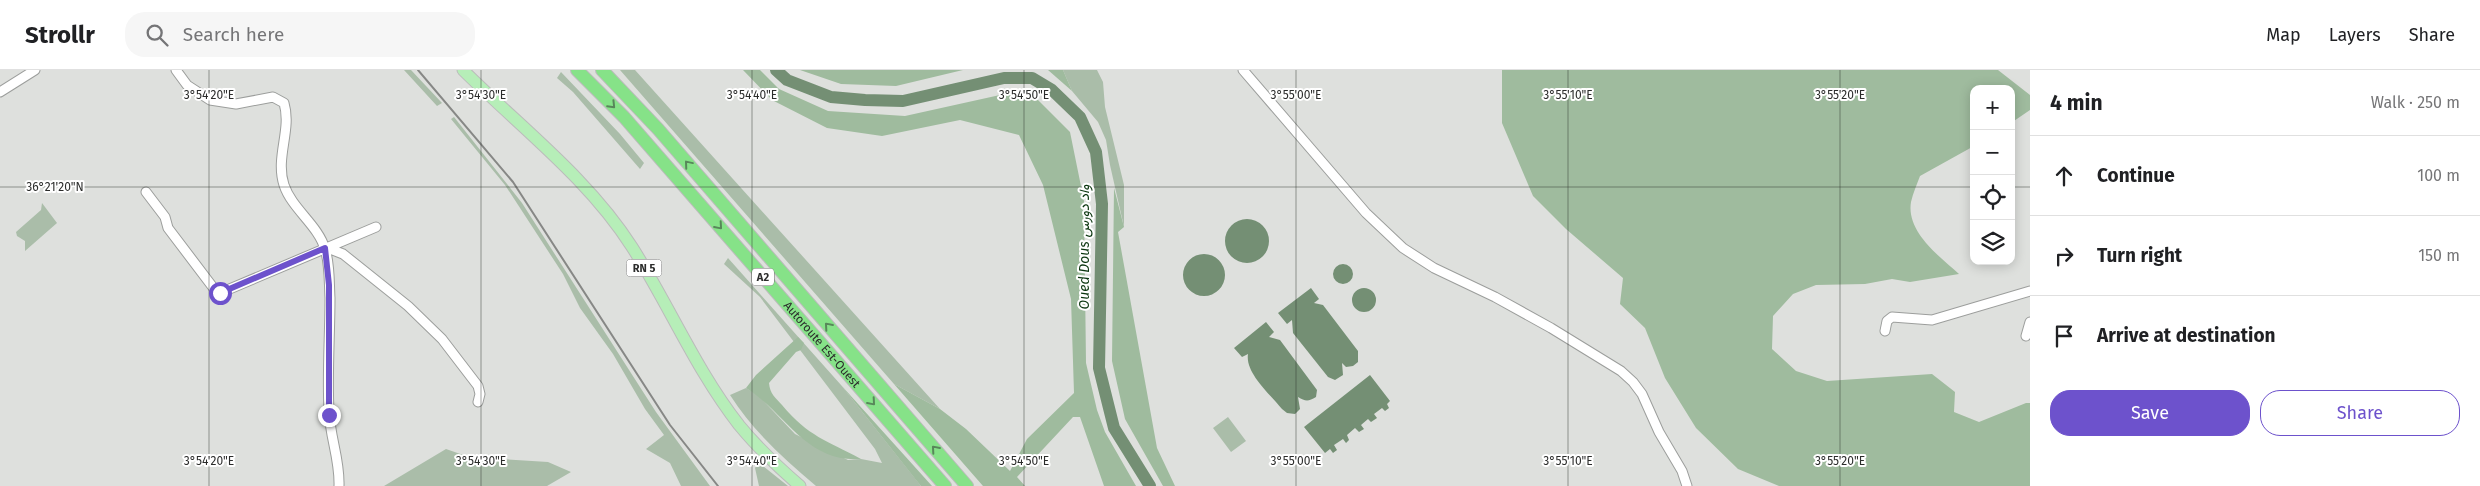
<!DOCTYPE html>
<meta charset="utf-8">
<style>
body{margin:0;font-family:"Fira Sans",Vazirmatn,sans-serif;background:#f6f6f6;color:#202124}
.controls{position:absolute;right:15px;top:15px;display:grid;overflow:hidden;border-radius:10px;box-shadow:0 2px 12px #0003}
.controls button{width:45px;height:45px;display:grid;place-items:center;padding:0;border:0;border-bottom:1px solid #e0e0e0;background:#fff;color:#202124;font:25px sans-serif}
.stop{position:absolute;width:15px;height:15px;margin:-11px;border:4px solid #6d52cc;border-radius:50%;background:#fff}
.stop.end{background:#6d52cc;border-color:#fff;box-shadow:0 1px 5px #0008}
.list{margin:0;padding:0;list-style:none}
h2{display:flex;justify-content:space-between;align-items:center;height:65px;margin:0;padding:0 20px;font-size:21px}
h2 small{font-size:16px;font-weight:400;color:#757577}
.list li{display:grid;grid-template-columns:32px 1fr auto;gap:15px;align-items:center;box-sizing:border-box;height:80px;padding:0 20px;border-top:1px solid #e0e0e0}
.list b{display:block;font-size:19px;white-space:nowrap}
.list em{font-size:16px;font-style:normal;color:#757577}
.actions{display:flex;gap:10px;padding:15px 20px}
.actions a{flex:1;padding:11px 0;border:1px solid #6d52cc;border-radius:20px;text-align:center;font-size:18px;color:#6d52cc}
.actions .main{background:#6d52cc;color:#fff}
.icon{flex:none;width:28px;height:28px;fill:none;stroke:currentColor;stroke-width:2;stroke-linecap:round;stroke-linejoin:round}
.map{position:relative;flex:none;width:2030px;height:416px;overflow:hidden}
header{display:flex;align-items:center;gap:30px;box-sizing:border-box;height:70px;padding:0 25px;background:#fff;border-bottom:1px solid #e0e0e0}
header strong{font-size:24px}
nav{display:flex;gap:28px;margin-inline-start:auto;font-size:18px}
.search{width:350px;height:45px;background:#f6f6f6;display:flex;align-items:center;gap:12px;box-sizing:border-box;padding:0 18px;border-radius:20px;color:#757577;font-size:19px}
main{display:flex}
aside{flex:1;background:#fff}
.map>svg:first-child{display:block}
</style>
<header>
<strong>Strollr</strong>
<div class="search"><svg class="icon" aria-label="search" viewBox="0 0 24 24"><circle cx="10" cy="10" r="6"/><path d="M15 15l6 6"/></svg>Search here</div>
<nav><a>Map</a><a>Layers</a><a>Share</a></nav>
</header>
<main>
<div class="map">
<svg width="2030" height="416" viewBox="0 0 2030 416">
<rect width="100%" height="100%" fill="#dee0dd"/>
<path fill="#aabda9" d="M404,0H411L442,33L437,36Z
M620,0H635L940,339L894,314Z
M1063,0H1097L1103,12L1105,37L1124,115V157L1110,95L1106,70L1098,52L1072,21Z
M561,2L620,64L644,93L640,99L573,22L557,8Z
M454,47L522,133L656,342L710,416H681L670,393L646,379L664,365L645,339L613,284L580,238L563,204L505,115L451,49Z
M42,133L57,153L25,181V171L17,166L16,162L41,140Z
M728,188L841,315L921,416H816C783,388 753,361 730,325L746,318L759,326L795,364L848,390L861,389L882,393L875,379L760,227L724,194Z
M1228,347L1246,371L1231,382L1213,358Z
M446,379L469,387L548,392L571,402L547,416H384Z
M757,395L763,396L788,416H759L755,398Z"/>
<path fill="#9fbb9e" d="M743,0H760L779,19L828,41L905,46L1009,23L1030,22L1070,62L1084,131L1086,293L1097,340L1105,362L1136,416H1104L1080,347H1073L1017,407L1025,416H983L894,314L940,339L966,359L1010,401L1027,369L1074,323L1071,229L1043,115L1019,65L960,50L882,66L827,58L772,30Z
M800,0H963L896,16L841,14Z
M1048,0H1063L1072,21Z
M1502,0H1998L2030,25V40L2011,53V19H1974V76L1920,106C1917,114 1913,123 1911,132C1906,162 1939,186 1959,204L1910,212L1892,209L1865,214L1816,215L1793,224L1773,246L1772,279L1796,301L1827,311L1932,304L1955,322L1954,342L1979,352L2026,333H2030V416H1779L1738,399L1696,358L1665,308L1645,258L1620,234L1623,208L1566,159L1533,126L1502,53Z
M1114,118L1124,157L1118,162L1157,378L1175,416H1163L1125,349L1112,291Z
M798,267L804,273L801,280L796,282L769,313C770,324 775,327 782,335C809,367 826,370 861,389C806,393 787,344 746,318L756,305Z
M841,315L932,416H921L916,410Z"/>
<path fill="#748f74" d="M1225 171a22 22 0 1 1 44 0a22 22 0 1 1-44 0Z
M1183 205a21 21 0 1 1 42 0a21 21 0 1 1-42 0Z
M1333 204a10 10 0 1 1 20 0a10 10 0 1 1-20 0Z
M1352 230a12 12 0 1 1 24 0a12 12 0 1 1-24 0Z
M1311,218L1319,229L1314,233L1323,235L1358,281V292L1353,296L1346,297L1342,293L1343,305L1335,310L1328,307L1293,263L1292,250L1287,254L1278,243Z
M1266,252L1274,262L1269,267L1280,270L1317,320L1316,327C1308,332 1305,331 1298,327L1300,339L1295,344L1287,343L1282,339C1270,324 1245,303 1248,284L1242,287L1234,278Z
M1370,305L1390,331L1387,334L1389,338L1385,341L1382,338L1374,344L1377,348L1371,352L1368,349L1361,355L1364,359L1359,362L1355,358L1347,365L1349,370L1346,373L1343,369L1334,375L1337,380L1333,383L1330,379L1325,383L1304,357Z"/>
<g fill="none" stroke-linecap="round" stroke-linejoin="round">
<path stroke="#748f74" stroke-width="12" d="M776,0L787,10L831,27L865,30L903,31L1004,8H1032L1052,20L1080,47L1096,82L1102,134L1099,298L1114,358L1150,416"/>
<g stroke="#9c9e9c" stroke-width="11">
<path id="minor" d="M176,0L187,15L210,30L236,34L273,27L284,33C292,60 275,87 284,115C292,139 318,155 325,179C330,194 329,212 330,228C330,265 327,304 329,341C330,368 340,389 339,416
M1243,0L1366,143L1403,178L1434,198L1495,227L1551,258L1621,301L1633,312L1642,324L1659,362L1682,401L1687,416
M0,22L35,0
M146,122L165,147L168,158L215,220L220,223L376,157
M325,177L343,184L408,236L442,269L478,316L480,324L478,332
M1885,261L1887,251L1892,247L1932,250L2030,221
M2026,266L2030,252"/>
</g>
<g stroke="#bbb" stroke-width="13">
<path id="major" d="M463,0C520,57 588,108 632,177C669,235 696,300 739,355C757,377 778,397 800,416"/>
</g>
<g stroke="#bbb" stroke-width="14">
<g id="highway">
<path id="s1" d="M577,0L624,47L945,416"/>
<path d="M602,0L658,59L967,416"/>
</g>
</g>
<use href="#minor" stroke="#fff" stroke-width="9"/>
<use href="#major" stroke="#b6eeb8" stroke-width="11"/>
<use href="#highway" stroke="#86e288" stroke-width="12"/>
<path stroke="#878886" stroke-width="2" d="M418,0L513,112L670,355L718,416"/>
</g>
<defs><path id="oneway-chevron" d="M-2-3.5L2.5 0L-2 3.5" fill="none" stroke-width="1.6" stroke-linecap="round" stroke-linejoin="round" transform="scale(1.25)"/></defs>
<g stroke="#58875a">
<use href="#oneway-chevron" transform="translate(612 35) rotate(46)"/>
<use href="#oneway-chevron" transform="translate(688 94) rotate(-130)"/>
<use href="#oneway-chevron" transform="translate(719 156) rotate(49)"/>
<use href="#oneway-chevron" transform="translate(828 256) rotate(-131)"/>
<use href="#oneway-chevron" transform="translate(872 332) rotate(49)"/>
<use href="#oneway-chevron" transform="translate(935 379) rotate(-131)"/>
</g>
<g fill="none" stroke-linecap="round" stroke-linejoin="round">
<path stroke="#6d52cc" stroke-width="6" d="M220,223L325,178L329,215V345"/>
</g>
<path fill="none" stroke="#2b2c2b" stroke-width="1" stroke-opacity="0.45" d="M209,0V416M481,0V416M752,0V416M1024,0V416M1296,0V416M1568,0V416M1840,0V416M0,117H1974M2011,117H2030"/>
<g text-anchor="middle" stroke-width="4" stroke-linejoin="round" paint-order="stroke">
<g fill="#fff" stroke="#6b6b6b" stroke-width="1">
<rect x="626.5" y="189.5" width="35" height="17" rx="4"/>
<rect x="752" y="198.5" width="22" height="17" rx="4"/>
</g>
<g font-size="11" font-weight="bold" fill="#2b2c2b">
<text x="644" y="202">RN 5</text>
<text x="763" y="211">A2</text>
</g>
<g font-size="12" fill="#2b2c2b" stroke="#fff">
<text dy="4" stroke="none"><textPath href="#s1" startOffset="368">Autoroute Est-Ouest</textPath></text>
</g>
<g font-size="14" font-style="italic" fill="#0a350e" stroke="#fff">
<text transform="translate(1084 177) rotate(-90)" y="5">Oued Dous واد دورس</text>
</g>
</g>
<g font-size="12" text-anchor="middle" fill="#2b2c2b" stroke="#fff" stroke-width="4" stroke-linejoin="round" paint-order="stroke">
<text x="209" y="29">3°54'20"E</text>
<text x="481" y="29">3°54'30"E</text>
<text x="752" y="29">3°54'40"E</text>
<text x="1024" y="29">3°54'50"E</text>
<text x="1296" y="29">3°55'00"E</text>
<text x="1568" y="29">3°55'10"E</text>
<text x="1840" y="29">3°55'20"E</text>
<text x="55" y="121">36°21'20"N</text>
<text x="209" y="395">3°54'20"E</text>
<text x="481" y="395">3°54'30"E</text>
<text x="752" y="395">3°54'40"E</text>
<text x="1024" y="395">3°54'50"E</text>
<text x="1296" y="395">3°55'00"E</text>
<text x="1568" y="395">3°55'10"E</text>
<text x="1840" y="395">3°55'20"E</text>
</g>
</svg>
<div class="controls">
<button>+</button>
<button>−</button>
<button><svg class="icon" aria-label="locate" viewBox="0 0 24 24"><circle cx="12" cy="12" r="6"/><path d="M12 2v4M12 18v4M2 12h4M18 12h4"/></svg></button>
<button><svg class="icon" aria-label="layers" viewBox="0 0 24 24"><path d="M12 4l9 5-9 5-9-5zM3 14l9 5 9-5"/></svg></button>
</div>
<div class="stop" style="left:220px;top:223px"></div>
<div class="stop end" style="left:329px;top:345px"></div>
</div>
<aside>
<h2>4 min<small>Walk · 250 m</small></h2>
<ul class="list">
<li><svg class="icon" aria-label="ahead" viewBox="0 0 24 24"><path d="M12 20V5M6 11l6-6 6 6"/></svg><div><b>Continue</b></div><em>100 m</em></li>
<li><svg class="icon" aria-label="right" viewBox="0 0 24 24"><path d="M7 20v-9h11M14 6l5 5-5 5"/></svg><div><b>Turn right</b></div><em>150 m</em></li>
<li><svg class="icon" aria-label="arrive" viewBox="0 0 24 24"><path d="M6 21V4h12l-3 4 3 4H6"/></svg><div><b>Arrive at destination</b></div></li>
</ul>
<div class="actions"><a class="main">Save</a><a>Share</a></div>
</aside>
</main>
